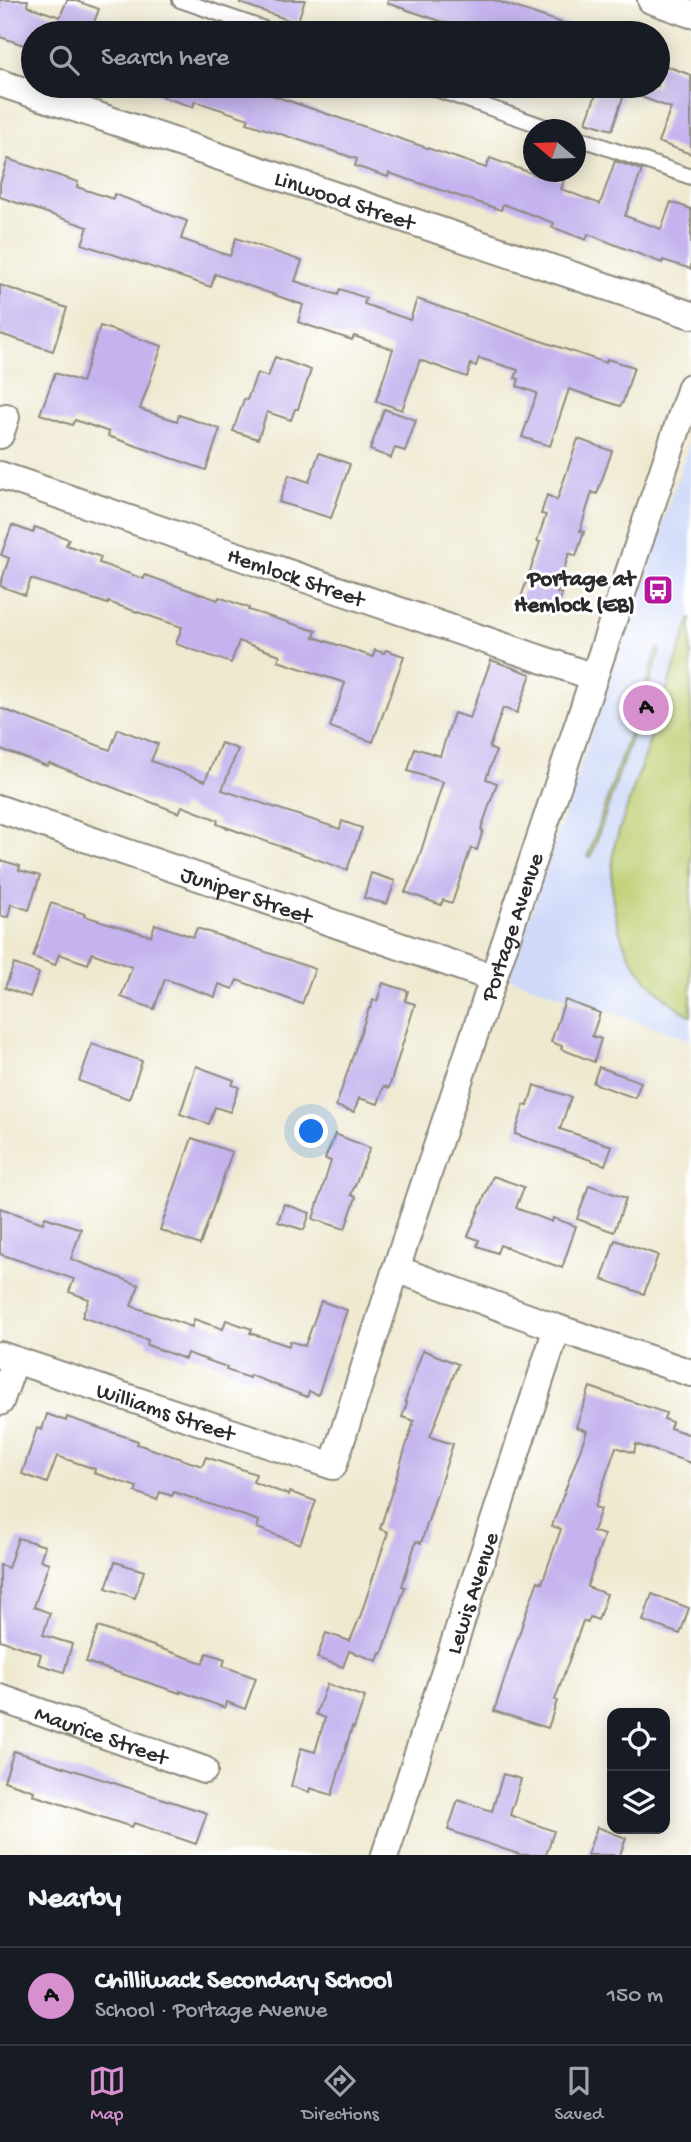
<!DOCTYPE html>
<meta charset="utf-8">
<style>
body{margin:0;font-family:"Gochi Hand",sans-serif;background:#242831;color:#f1f3f6}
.controls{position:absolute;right:21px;bottom:21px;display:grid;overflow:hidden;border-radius:14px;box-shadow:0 4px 18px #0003}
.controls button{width:63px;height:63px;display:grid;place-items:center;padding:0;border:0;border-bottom:2px solid #363941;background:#171b24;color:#f1f3f6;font:35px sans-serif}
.compass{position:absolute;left:523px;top:119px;width:63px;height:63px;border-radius:50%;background:#171b24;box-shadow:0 4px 18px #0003;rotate:289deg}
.you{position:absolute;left:312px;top:1132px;width:24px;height:24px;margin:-18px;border:5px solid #fff;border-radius:50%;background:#1a73e8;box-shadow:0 0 0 10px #1a73e833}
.badge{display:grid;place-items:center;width:46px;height:46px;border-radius:50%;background:#d690ce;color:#111;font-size:23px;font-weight:700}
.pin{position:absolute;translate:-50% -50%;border:4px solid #fff;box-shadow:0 2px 7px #0006}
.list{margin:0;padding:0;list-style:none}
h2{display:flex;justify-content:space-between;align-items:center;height:91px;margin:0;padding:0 28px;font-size:30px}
h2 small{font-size:23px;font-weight:400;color:#9ea1a6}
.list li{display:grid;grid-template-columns:46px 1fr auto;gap:21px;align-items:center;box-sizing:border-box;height:98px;padding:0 28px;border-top:2px solid #363941}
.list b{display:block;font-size:26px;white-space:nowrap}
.list p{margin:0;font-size:23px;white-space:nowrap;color:#9ea1a6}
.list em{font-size:23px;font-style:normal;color:#9ea1a6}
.icon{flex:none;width:38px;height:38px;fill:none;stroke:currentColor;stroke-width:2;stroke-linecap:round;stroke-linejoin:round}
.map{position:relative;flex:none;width:691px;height:1855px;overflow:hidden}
.search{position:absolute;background:#171b24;box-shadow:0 4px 18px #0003;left:21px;right:21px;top:21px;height:77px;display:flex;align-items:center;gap:18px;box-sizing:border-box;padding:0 24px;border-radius:38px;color:#9ea1a6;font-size:26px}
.sheet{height:189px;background:#171b24}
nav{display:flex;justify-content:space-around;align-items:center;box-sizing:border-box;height:98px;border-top:2px solid #363941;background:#171b24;font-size:19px;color:#9ea1a6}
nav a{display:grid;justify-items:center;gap:4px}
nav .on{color:#d690ce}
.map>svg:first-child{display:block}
</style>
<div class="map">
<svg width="691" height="1855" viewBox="0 0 691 1855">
<rect width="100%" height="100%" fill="#fff"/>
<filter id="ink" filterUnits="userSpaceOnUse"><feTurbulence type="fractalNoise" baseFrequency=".0143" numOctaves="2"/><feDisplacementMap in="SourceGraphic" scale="14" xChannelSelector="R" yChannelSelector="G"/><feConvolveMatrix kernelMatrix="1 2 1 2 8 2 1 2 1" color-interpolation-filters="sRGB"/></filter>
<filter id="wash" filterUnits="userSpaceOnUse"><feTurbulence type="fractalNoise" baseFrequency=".00686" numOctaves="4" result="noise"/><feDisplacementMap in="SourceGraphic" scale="28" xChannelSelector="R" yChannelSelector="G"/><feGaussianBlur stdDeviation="1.57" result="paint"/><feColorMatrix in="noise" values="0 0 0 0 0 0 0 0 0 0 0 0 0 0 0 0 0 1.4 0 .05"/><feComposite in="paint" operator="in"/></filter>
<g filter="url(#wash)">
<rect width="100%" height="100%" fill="#efe9d0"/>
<path fill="#cfdaf9" d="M691,438V1040L509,978Z"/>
<path fill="#bdce71" stroke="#747c4e" stroke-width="2" d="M691,618V1016C625,976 603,918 615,843Z
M658,648L661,649L591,857L588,856Z"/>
<g id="blocks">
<path fill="#c4b3ee" d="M0,0H28L27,6L60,17L67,0H74L99,9L92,28L98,30L97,33H33V48L0,37Z
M240,0H305L297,23L240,3Z
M388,0H494L583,30L582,33H446L449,24L387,3Z
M658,63L691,75V154L658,142L671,108L625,91L612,130L586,122L599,86H658Z
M140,86H245L486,168L490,158L539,176L541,172L564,180L561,189L600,204L615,161L642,170L625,216L661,229L671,202L691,209V269L663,260L662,263L588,234L586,240L552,227L554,223L503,204L501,210L389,173L388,177L355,166L357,159L247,123L249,119L195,101L193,107L139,89Z
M8,159L78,182L77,187L113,199L114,194L187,221L181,239L230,256L236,238L302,261L295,281L338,295L340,289L366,298L364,304L410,320L417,299L606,363L607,359L634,367L623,402L620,406L569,389L550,446L522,437L537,393L517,386L519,379L515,378L518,370L479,358L476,366L471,364L467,377L420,360L402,410L376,401L393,349L354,336L352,340L298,322L303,305L215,274L211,287L82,244L88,227L0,197V183Z
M0,285L67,308L53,351L0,334Z
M100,326L162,346L140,409L177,421L179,415L220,429L206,470L108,436L109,432L75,420L72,425L40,414L55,373L82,382Z
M275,357L311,370L298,409H295L291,420L267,412L258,439L233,431L244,399L247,400L257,373L268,377Z
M384,409L416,420L405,451L395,448L391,458L370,450Z
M578,439L612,451L597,494L592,492L580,531L584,532L576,556L569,553L557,593L562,594L555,615L519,603L540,542L537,541L546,515L541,514L547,495L557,500Z
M319,453L350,464L331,518L279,502L289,475L309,482Z
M12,525L33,533L35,527L69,539L66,545L101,557L99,563L144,579L145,575L218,600L219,597L249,608L248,610L316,631L314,637L373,657L375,650L384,653L386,650L404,656L373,742L330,727L345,683L278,661L280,655L239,641L231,663L176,644L182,627L108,602V604L31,579L25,595L0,586L9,558L1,555Z
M491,660L531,674L517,713L503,708L489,748L496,751L486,779L497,783L481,829L483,830L477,850L471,848L452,903L443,900L441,905L405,892L416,867L443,782L408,771L415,748L440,756L454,713L470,718Z
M0,708L110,750L118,729L158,744L151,761L205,781L221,743L238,749L222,790L340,829L342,821L362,828L347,870L217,824L218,820L182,806L179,813L68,770L49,763L47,766L0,749Z
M0,860L20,866L19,870L40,876L29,910L11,904L8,917L0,916Z
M371,873L395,881L387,904L364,898Z
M51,903L85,914L84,916L151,936L155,924L193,937L197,928L315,969L302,1004L237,980L233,989L219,984L215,997L165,979L154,1009L121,997L132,967L92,953L88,964L59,954L55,965L33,957Z
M14,964L39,973L30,997L5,988Z
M383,983L408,991L405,1001L415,1004L389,1088L384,1086L378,1104L359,1098L354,1112L336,1106L369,1008H371L373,1000L377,1001Z
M565,1000L600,1013L592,1036L601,1039L594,1062L561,1049L562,1046L551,1042Z
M92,1044L142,1061L129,1099L79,1081Z
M196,1066L234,1080L232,1085L239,1087L230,1112L215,1107L209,1124L180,1114Z
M599,1067L641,1082L635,1098L593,1083Z
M534,1085L571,1097L560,1129L612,1146L605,1165L515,1134L524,1105L528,1106Z
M335,1134L370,1148L351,1195L356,1197L345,1229L313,1219L331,1161L325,1159Z
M192,1138L232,1152L200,1245L160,1230Z
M493,1176L524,1187L516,1208L552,1222L553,1218L576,1226L562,1268L500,1245L497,1253L477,1246L479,1240L468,1236Z
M589,1185L626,1198L614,1232L577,1219Z
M284,1204L310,1213L304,1230L278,1222Z
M0,1208L43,1223L45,1217L81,1229L71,1259L139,1285L131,1306L192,1327L194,1319L223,1329L226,1320L252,1329L250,1333L289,1346L290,1341L305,1346L321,1301L347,1310L318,1395L309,1391L307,1397L250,1375L249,1378L226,1370L227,1367L187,1353L185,1359L147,1345L148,1340L82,1317L89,1299L69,1292L74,1279L0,1254Z
M615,1240L658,1255L644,1294L602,1279Z
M423,1350L458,1364L430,1437L453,1444L421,1543L416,1541L402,1586L405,1587L382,1654L380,1653L377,1661L349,1651L343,1667L317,1658L326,1633L350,1641L360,1617L388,1532L380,1529L414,1421L402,1417L407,1403L405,1401Z
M590,1387L666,1413L664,1419L672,1422L670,1428L691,1435V1463L636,1444L634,1453L616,1447L595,1507L601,1509L593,1531L604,1535L587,1587L607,1594L598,1620L590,1617L588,1622L583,1621L555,1700L557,1701L548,1728L494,1711L528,1607L538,1581L542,1583L561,1529L552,1526L587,1431L576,1427Z
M47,1414L66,1421L67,1417L138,1441L137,1444L202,1466L206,1457L256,1474L253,1482L289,1495L290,1492L316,1501L300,1544L257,1528L259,1521L174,1492L172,1496L160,1492L157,1500L135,1492L137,1487L94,1473L95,1469L57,1456L47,1483L22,1474L37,1428L42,1430Z
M18,1538L45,1546L40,1560L49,1563L34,1607L50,1613L43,1635L72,1644L64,1672L38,1664L41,1654L0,1640V1565L8,1568Z
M115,1562L144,1571L135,1598L106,1588Z
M652,1594L689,1608L680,1634L643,1621Z
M98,1627L203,1663L207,1653L225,1659L223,1666L256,1678L245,1709L227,1702L225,1708L180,1691V1693L86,1662Z
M327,1684L365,1697L354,1728L352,1727L332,1795L310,1788L309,1792L291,1786L301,1748L315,1752L325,1718L316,1714Z
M14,1751L207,1813L196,1844L134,1823L132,1827L55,1802L33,1795L34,1791L4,1781Z
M503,1774L521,1779L510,1815L554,1831L546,1855H521L448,1830L458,1800L492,1811Z
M597,1827L626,1838L620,1855H587Z"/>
</g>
</g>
<g filter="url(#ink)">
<use href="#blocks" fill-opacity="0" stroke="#8d8a7e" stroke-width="2"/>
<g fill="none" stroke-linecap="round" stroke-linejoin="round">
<g stroke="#8d8a7e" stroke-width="18">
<path id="service" d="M180,0L276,33
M427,86L554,130
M576,137L691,177"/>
</g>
<g stroke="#8d8a7e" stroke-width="30">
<g id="minor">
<path d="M651,0L691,14"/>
<path id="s1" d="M0,83L691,315"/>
<path d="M0,435L6,417"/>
<path id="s2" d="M0,475L594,677"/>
<path id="s3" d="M0,809L493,978"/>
<path d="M396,1269L557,1328L691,1373"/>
<path id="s4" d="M0,1355L333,1466L396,1269L691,387"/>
<path d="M0,1402L15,1360"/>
<path id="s5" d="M0,1698L204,1770"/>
<path id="s6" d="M385,1855L557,1328"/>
</g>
</g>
<use href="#service" stroke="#fff" stroke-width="14"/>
<use href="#minor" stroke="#fff" stroke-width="26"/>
</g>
</g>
<defs>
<g id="bus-square" transform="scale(1.575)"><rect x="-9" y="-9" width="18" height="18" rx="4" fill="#b5179e" stroke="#fff"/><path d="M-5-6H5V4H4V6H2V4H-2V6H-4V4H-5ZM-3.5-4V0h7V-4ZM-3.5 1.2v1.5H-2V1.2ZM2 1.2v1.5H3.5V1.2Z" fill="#fff"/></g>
</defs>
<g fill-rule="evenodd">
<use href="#bus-square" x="658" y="590"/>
</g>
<g text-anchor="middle" stroke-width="6" stroke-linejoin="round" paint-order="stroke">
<g font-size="23" fill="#2b2b2b" stroke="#fff">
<text dy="8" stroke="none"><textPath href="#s1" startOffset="364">Linwood Street</textPath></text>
<text dy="8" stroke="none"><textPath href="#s2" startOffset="313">Hemlock Street</textPath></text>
<text dy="8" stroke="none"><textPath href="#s3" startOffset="261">Juniper Street</textPath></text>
<text dy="8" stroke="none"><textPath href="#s4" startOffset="919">Portage Avenue</textPath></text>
<text dy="8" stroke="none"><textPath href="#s4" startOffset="175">Williams Street</textPath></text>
<text dy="8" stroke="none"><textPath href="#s6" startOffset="276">Lewis Avenue</textPath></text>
<text dy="8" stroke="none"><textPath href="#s5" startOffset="108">Maurice Street</textPath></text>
</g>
<g font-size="23" font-weight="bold" fill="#2b2b2b" stroke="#fff" text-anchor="end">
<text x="635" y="585">Portage at<tspan x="635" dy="26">Hemlock (EB)</tspan></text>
</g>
</g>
</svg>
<div class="controls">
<button><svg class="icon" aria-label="locate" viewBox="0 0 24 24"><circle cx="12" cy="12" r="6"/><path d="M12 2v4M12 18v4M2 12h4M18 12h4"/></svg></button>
<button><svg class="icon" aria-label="layers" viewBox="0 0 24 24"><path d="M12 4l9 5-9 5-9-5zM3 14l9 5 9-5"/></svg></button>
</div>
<svg class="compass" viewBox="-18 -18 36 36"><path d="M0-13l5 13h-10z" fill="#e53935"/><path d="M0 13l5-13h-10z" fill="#9ea1a6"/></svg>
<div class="you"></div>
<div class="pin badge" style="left:646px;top:708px">A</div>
<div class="search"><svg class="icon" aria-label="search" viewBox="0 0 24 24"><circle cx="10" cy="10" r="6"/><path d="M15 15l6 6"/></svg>Search here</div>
</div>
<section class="sheet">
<h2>Nearby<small></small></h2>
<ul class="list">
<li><span class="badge">A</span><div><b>Chilliwack Secondary School</b><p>School · Portage Avenue</p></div><em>150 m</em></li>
</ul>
</section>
<nav>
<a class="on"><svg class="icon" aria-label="map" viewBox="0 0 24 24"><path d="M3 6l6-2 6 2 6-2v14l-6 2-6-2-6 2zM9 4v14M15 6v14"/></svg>Map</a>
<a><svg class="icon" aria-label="directions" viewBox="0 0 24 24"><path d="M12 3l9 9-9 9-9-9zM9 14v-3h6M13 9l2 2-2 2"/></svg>Directions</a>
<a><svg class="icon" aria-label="saved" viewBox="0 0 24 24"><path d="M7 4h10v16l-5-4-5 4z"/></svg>Saved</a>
</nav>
